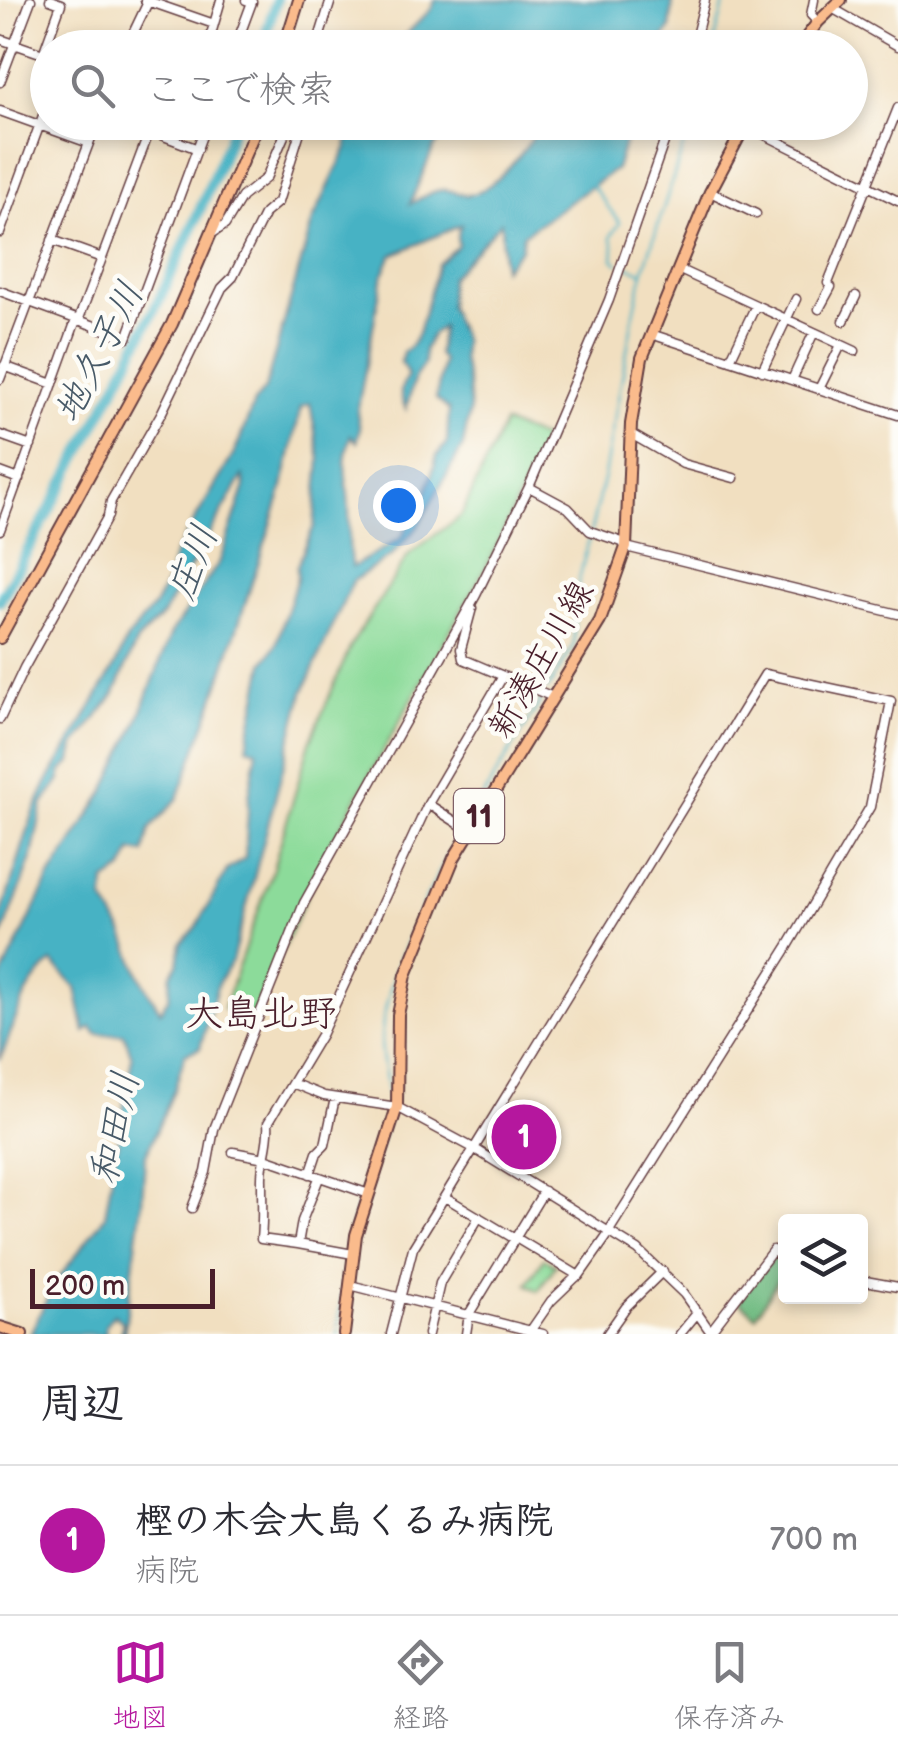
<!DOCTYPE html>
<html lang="ja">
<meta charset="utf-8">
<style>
body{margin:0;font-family:"Balsamiq Sans","Klee One",sans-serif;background:#f7f7f7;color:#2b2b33}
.controls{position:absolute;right:30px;bottom:30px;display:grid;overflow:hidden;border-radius:10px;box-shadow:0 5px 15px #0003}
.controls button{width:90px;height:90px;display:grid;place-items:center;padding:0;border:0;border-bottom:2px solid #e1e1e2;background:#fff;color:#2b2b33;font:50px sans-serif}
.scale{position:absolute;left:30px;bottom:25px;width:185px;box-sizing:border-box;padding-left:10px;border:5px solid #4a1f2b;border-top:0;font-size:28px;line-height:35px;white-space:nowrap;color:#4a1f2b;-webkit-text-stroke:8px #fdfcf7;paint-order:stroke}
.you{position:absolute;left:398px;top:505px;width:35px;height:35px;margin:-25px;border:8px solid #fff;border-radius:50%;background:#1a73e8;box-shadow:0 0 0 15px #1a73e833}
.badge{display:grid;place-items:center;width:65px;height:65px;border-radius:50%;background:#b5179e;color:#fff;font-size:32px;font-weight:700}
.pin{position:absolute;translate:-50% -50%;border:5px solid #fff;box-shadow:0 2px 10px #0006}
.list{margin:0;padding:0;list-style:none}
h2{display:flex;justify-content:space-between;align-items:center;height:130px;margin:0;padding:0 40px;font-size:42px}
h2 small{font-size:32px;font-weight:400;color:#7c7c81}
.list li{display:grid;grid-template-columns:65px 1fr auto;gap:30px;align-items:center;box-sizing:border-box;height:150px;padding:0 40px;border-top:2px solid #e1e1e2}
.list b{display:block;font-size:38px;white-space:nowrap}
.list p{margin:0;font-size:32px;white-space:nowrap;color:#7c7c81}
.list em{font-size:32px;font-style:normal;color:#7c7c81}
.icon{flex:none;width:55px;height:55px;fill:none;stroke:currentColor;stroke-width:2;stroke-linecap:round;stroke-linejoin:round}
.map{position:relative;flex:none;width:898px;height:1334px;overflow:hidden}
.search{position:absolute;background:#fff;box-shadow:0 5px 15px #0003;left:30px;right:30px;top:30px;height:110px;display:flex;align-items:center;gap:25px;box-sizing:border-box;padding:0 35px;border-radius:55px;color:#7c7c81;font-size:38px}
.sheet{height:280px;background:#fff}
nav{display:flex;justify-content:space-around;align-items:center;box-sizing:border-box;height:140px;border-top:2px solid #e1e1e2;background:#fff;font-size:28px;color:#7c7c81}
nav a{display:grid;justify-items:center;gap:5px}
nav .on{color:#b5179e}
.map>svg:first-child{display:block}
</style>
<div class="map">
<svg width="898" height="1334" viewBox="0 0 898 1334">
<rect width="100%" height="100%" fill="#fdfcf7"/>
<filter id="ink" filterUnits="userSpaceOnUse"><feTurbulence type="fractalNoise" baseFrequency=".01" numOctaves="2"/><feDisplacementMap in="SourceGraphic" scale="20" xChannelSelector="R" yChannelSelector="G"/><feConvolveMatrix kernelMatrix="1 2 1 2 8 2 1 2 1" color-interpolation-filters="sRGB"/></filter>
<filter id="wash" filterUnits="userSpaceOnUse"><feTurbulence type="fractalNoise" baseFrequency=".0048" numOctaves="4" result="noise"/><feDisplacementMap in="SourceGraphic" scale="40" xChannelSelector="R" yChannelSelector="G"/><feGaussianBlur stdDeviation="2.25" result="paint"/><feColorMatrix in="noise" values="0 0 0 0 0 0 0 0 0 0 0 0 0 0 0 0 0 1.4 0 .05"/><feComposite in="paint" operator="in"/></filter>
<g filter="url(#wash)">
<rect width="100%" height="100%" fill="#f1dfc0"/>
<path fill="#8cdb9a" stroke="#6b7d62" stroke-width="2.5" d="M504,423L545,439L492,556L323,859L253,1016L223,1009L271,875L310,742L351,645L409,554L461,516Z
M544,1258L556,1265L538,1291L527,1284Z"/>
<path fill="#71bb82" stroke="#5e6d56" stroke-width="2.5" d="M773,1257L785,1268L756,1316L738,1301Z"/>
<path fill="#46b2c4" stroke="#486878" stroke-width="2.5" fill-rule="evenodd" d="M435,0H673L670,29L658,47H554L552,40C531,25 521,44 500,48C467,53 428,48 394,47L432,8Z
M355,123H450L433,149L410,204C420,199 435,188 447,190C459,192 465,199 478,192C497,183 532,146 536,127L518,133L515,123H631L616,169L523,235L521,249L503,269L501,222L450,278L449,306L463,340L462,359L468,384L470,409L463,446L417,528L392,555L353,581L336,618L303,693L232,961L218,983L200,1048L185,1054L175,1088L145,1157L142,1202L124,1334H120L123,1323L114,1314L105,1326L106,1334H30L53,1286L105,1216L132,1057L124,1034H97L91,1027L85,1032L76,988L52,962C19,992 17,1021 0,1060V980L50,877L105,791L137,723L171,633L220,561L245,486L243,476L163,615L137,641L114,695L74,747L71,763L62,771L60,780L43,804L31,861L0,942V919L33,814L47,783L116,664L127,639L154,606L168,580L174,555L235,452L254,403L265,389L313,220L347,147L349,126ZM461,225L457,236L458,246L438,264L418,333L412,345L403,352L401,362L408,376C399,389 399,394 406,409L415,377L424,364V350L432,334L442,327L438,354L443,361L436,399L449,410L447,442L437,456L426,494L401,538L352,567C347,548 350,528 349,509C348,477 340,467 351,435L357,442L360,429L357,413L383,274L392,255ZM310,403L320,460L314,526L297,566V578L276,645L264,663L247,747L257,750L249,796L245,858L227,870L196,928L181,944L178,964L171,974L169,997L160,1011L139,974L124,934L104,900L105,882L123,870L132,851L144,853L150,829L178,798L211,708L282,491L301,407Z"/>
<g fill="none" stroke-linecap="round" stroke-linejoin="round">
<path stroke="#46b2c4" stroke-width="2.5" d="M713,48L725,0
M591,184L620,223L611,236L614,246L613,259L618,264
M626,266L642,272
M547,690L574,645V601L604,476L633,317L643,272L691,122
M467,823L543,697
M348,1248C354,1204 375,1165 386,1122C394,1090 378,1062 382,1030C388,970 432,882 463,830
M337,1334L347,1256"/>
<path stroke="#46b2c4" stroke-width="11" d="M262,48L276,0
M0,601C86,442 172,293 235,122"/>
</g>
</g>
<g filter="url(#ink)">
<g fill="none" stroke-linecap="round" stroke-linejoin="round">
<g stroke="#633c41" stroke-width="11">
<path id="minor" d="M145,0L214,24
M814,0L811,15L818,22
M832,8L898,46
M129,37L154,48
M0,39L43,54
M126,48L149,0
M207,48L221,0
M235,48L252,2L246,0
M316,48L331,0
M693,48L705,0
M43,54L61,4L50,0
M0,82L31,0
M0,111L89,143
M127,122L198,149
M745,125L898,201
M710,192L756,214
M0,233L48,102
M213,233L225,225L242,197L266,178L290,122
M52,240L102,258L78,321
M102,258L153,122
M680,270L855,351
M828,283L898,108
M0,291L127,338L207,122
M819,309L831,287
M844,321L856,296
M651,334L898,415
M730,360L756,305
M4,366L53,384
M762,371L796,299
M0,379L97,122
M792,380L814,332
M819,389L841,345
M631,434L683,464L734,478
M0,435L31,446
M0,472L19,479
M529,487L568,508L590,531L622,542L626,547L898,614
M0,530L76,320
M472,608L461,649L463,659L553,697
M0,719L24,668L108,516L111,501L162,412L222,288L233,277L265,213L278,202L303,122
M428,804L470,831
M292,1083L324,1096L397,1107L475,1149L638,1250L684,1294L712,1334
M233,1152L265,1158L369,1194
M310,1174L317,1153L325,1145L335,1098
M319,1178L302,1221L298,1244L261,1239C263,1219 262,1201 262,1181C261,1161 270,1143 268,1123L321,1035L428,804L503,676
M445,1197L515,1239
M192,1208L206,1172L214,1129L304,903L476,595L529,487L609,300L671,122
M516,1238L579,1276L610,1232
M298,1244L353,1254
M860,1280L898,1287
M350,1285L543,1334
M531,1330L551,1301L578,1275
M710,1332L773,1250L786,1262
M391,1334L413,1248L765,674L891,701L870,807L787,948L609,1231
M428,1334L440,1283L479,1217
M466,1334L469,1314L544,1191
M607,1334L626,1307L663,1271
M680,1334L698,1312"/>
</g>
<g stroke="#633c41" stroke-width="14">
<path id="major" d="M284,48L299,0
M798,48L818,22L841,0
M0,638L172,324L259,122
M0,1327L22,1334
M344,1334L356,1235L397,1107L398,1015L406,975L454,858L600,621L626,547L631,424L642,358L710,192L747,122"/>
</g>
<use href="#minor" stroke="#fff" stroke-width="8"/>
<use href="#major" stroke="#fabb8c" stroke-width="10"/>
</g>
</g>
<g text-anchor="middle" stroke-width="9" stroke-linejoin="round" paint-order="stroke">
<rect fill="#fdfcf7" stroke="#806168" stroke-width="2.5" x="454" y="789" width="50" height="54" rx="8"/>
<g font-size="32" font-weight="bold" fill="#4a1f2b">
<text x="479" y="827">11</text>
</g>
<g font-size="35" fill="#4a1f2b" stroke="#fdfcf7">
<text transform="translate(540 659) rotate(-60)" y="12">新湊庄川線</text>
</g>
<g font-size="38" font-style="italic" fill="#485a68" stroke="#fdfcf7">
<text transform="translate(98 352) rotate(-63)" y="13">地久子川</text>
<text transform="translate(192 562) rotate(-69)" y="13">庄川</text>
<text transform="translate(114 1128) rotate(-78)" y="13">和田川</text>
</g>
<g font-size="38" fill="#4a1f2b" stroke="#fdfcf7">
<text x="261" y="1026">大島北野</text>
</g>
</g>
</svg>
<div class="controls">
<button><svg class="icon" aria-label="layers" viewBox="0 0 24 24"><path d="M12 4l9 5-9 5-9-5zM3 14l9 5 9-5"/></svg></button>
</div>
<div class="scale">200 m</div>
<div class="you"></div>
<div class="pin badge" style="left:524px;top:1137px">1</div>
<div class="search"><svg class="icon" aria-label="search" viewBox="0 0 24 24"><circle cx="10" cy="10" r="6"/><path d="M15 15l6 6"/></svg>ここで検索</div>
</div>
<section class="sheet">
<h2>周辺<small></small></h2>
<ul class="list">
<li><span class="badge">1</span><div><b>樫の木会大島くるみ病院</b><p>病院</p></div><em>700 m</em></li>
</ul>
</section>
<nav>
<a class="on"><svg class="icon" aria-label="map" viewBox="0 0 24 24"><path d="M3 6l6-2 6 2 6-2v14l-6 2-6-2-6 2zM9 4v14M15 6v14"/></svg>地図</a>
<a><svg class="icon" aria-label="directions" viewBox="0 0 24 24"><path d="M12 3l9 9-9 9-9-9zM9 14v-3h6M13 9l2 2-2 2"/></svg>経路</a>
<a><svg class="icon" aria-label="saved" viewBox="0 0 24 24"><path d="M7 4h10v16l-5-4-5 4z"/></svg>保存済み</a>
</nav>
